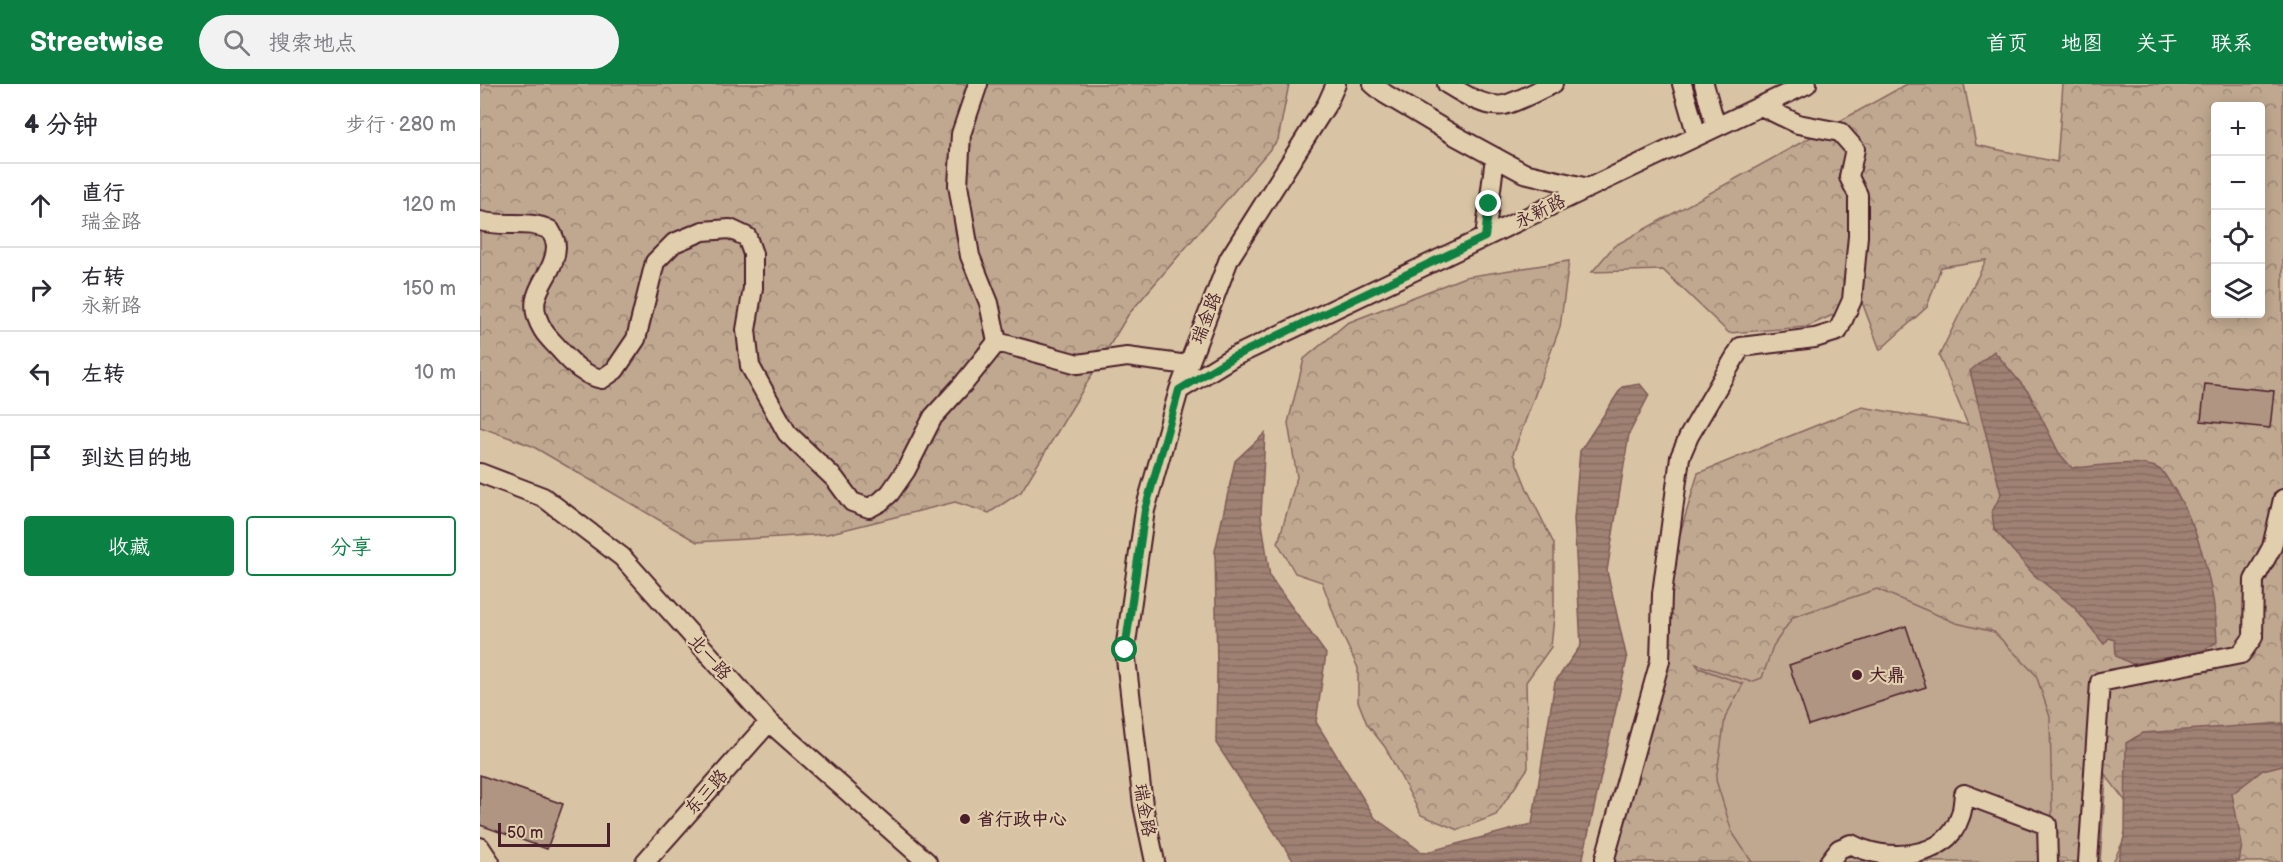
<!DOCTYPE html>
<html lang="zh">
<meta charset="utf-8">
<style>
body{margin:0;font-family:"Balsamiq Sans","LXGW WenKai TC",sans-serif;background:#f2f2f3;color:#2b2b33}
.controls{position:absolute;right:18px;top:18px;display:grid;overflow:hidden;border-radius:6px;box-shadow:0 3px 15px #0003}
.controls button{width:54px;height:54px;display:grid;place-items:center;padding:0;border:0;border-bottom:2px solid #e1e1e2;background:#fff;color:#2b2b33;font:30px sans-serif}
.scale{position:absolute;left:18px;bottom:15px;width:112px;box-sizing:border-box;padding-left:6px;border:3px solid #4a1f2b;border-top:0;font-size:16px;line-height:21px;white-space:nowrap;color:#4a1f2b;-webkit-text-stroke:4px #e1ceac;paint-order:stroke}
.stop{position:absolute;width:18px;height:18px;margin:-14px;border:4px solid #0b8043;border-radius:50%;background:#fff}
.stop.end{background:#0b8043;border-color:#fff;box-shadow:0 2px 6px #0008}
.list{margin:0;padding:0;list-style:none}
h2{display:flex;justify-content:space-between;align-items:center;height:78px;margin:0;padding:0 24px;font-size:26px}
h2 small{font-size:20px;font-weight:400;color:#7c7c81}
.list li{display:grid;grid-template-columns:39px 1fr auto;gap:18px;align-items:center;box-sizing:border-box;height:84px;padding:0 24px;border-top:2px solid #e1e1e2}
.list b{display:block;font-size:22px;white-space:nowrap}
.list p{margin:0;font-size:20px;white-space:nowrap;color:#7c7c81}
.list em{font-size:20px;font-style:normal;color:#7c7c81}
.actions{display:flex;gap:12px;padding:18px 24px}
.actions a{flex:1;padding:14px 0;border:2px solid #0b8043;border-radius:6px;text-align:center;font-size:21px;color:#0b8043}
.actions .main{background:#0b8043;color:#fff}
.icon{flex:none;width:33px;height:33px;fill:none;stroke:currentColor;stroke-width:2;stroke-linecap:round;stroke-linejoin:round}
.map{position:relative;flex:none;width:1803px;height:778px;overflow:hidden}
header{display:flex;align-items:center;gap:36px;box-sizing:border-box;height:84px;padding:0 30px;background:#0b8043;color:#fff}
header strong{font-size:28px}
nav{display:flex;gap:33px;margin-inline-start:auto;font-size:21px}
.search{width:420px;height:54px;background:#f2f2f3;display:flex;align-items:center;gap:15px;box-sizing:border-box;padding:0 21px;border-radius:33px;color:#7c7c81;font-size:22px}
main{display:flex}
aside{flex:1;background:#fff}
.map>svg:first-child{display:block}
</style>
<header>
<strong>Streetwise</strong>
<div class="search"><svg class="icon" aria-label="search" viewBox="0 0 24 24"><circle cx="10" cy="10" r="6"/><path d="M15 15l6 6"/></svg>搜索地点</div>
<nav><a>首页</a><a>地图</a><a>关于</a><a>联系</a></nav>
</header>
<main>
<aside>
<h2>4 分钟<small>步行 · 280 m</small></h2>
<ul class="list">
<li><svg class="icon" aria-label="ahead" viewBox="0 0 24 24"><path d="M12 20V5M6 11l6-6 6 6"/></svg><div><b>直行</b><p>瑞金路</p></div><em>120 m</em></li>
<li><svg class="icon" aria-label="right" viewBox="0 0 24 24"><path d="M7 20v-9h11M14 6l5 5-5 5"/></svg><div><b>右转</b><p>永新路</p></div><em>150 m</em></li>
<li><svg class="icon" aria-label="left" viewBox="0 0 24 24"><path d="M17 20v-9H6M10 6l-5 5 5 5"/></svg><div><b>左转</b></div><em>10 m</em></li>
<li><svg class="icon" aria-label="arrive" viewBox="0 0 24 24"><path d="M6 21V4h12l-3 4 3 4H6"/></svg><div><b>到达目的地</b></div></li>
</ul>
<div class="actions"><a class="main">收藏</a><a>分享</a></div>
</aside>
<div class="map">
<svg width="1803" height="778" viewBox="0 0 1803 778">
<defs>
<pattern id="forest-crowns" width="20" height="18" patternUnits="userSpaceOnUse" patternTransform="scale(1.5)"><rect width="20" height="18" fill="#c0a890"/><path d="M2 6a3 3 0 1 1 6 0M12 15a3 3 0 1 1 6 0" fill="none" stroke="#9e8876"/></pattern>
<pattern id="water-rules" width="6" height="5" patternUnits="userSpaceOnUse" patternTransform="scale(1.5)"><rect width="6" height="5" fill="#a08274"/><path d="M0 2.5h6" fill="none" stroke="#846a5f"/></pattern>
</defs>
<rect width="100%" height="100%" fill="#d8c4a4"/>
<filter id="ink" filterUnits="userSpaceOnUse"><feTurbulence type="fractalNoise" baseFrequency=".0167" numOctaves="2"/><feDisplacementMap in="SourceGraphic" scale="12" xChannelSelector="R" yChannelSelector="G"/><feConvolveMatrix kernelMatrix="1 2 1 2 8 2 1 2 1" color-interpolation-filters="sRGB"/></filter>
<g filter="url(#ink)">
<path fill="#c0a890" stroke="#85645e" stroke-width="1.5" d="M1236,403L1633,593L1620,778H1135Z"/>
<path fill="url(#forest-crowns)" stroke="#85645e" stroke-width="1.5" fill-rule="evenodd" d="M0,0H809L798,56L648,231L541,408L509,429L475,418L347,450L217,458L52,362L0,343Z
M1427,0H1484L1496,61L1577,78L1583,0H1803V778H1633L1656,731L1618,681L1610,620L1602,778H1573L1570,633L1556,591L1514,548L1476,539L1397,505L1313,533L1293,562L1282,594L1271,598L1216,580L1219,584L1263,600L1245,634L1236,696L1252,748L1272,778H1131L1178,601L1199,453L1218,389L1382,323L1488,341L1459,272L1506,176L1461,183L1447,223L1400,266L1382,218L1326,243L1249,249L1183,186L1112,188L1134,162ZM1736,22H1780V230H1736Z
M1089,177L1080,243L1033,370L1047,405L1074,460V533L1071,563L1046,598L1048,684L1016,731L978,746L941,731L905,663L887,640L878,617V584L859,544L842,498L815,489L798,459L817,393L808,339L824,275L867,239L985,193Z"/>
<path fill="url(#water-rules)" stroke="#7e5a57" stroke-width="1.5" d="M1514,267L1549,309L1579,369L1592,384C1615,383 1660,374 1679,385C1684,388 1687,395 1691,400C1719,442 1736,507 1737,558L1721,568L1652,580L1636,572L1635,556L1629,554L1624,560L1594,523L1554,491L1514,445L1512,428L1521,410L1490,287Z
M1160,300L1169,311L1149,350L1127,487L1147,575L1102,778H814L736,659L737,585L735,467L755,377L785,349L781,432L790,493L846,570L836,638L895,734L943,769L1052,740L1075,598L1101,561L1094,435L1100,367L1142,303Z
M1803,639V681L1783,686L1752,710L1762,761L1759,778H1638L1645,748L1646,659L1663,649Z"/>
<path fill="#b09582" stroke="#4a1f2b" stroke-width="1.5" d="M1725,300L1794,307L1790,344L1721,337Z
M1426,542L1446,603L1329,641L1309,581Z
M0,691L83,720L67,765L0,741Z"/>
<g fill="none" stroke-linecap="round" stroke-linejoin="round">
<g stroke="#4a1f2b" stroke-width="22">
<path id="minor" d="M498,0L481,50L478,101L490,172L509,219L517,258L598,280L647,273L708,281
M893,0L905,10L974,51L1044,89L1108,104
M967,0C983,10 1005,24 1024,21C1040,17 1058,6 1073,0
M1202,0L1217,52
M1224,0L1236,43
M0,137C24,144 48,135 70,146C73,151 76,157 76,163C75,195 40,208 63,246C67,253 75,260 81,267C94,281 103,291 122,295L135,286L156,255L175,178L194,159L223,147L250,145L267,153L273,170V204L266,246L270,282L307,349L355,395L372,418L389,424L400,418L410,409L426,386L453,333L484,299L517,258
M1005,153L1015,73
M699,306L753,273L1327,0
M0,389L63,413L142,473L289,638L447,778
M0,763L10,778
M165,778L289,638
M675,778L663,721L645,566L665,426L699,306L749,175L847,20L856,0
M1125,778V774L1180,577L1182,510L1200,373L1209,352L1261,263L1335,254L1358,247L1372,216L1378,152V111L1369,93L1375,65L1360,48L1318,40L1281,22
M1349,778L1359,765L1371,760C1404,778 1466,777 1480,733C1483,726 1483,717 1484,710L1567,741L1568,778
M1608,778L1620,598L1761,570L1773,553L1774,496L1792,463L1803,415"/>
</g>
<use href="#minor" stroke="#e1ceac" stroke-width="18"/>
</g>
</g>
<g fill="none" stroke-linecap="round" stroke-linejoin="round" filter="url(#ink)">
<path stroke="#0b8043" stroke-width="8" d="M645,566L665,426L699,306L753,273L1005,153L1009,120"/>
</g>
<g fill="#4a1f2b" stroke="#e1ceac" stroke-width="2">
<circle cx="1377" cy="591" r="6"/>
<circle cx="485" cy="735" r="6"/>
</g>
<g text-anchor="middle" stroke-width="4.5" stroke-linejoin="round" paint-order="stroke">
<g font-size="18" fill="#4a1f2b" stroke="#e1ceac">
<text transform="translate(1060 127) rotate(-26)" y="6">永新路</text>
<text transform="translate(726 234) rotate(-69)" y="6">瑞金路</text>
<text transform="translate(230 573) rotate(48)" y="6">北一路</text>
<text transform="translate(226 708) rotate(-48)" y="6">东三路</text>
<text transform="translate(665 726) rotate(80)" y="6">瑞金路</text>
</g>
<g font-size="18" font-weight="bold" fill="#4a1f2b" stroke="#e1ceac" text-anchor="start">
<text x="1389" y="597">大鼎</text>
<text x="497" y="741">省行政中心</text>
</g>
</g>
</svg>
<div class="controls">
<button>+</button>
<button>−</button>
<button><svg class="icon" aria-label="locate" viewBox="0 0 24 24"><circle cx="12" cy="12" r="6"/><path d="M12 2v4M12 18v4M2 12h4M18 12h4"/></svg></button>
<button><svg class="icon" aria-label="layers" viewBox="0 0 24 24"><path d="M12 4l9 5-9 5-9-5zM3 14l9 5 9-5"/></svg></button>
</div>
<div class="scale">50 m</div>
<div class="stop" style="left:645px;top:566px"></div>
<div class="stop end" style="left:1009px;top:120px"></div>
</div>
</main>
